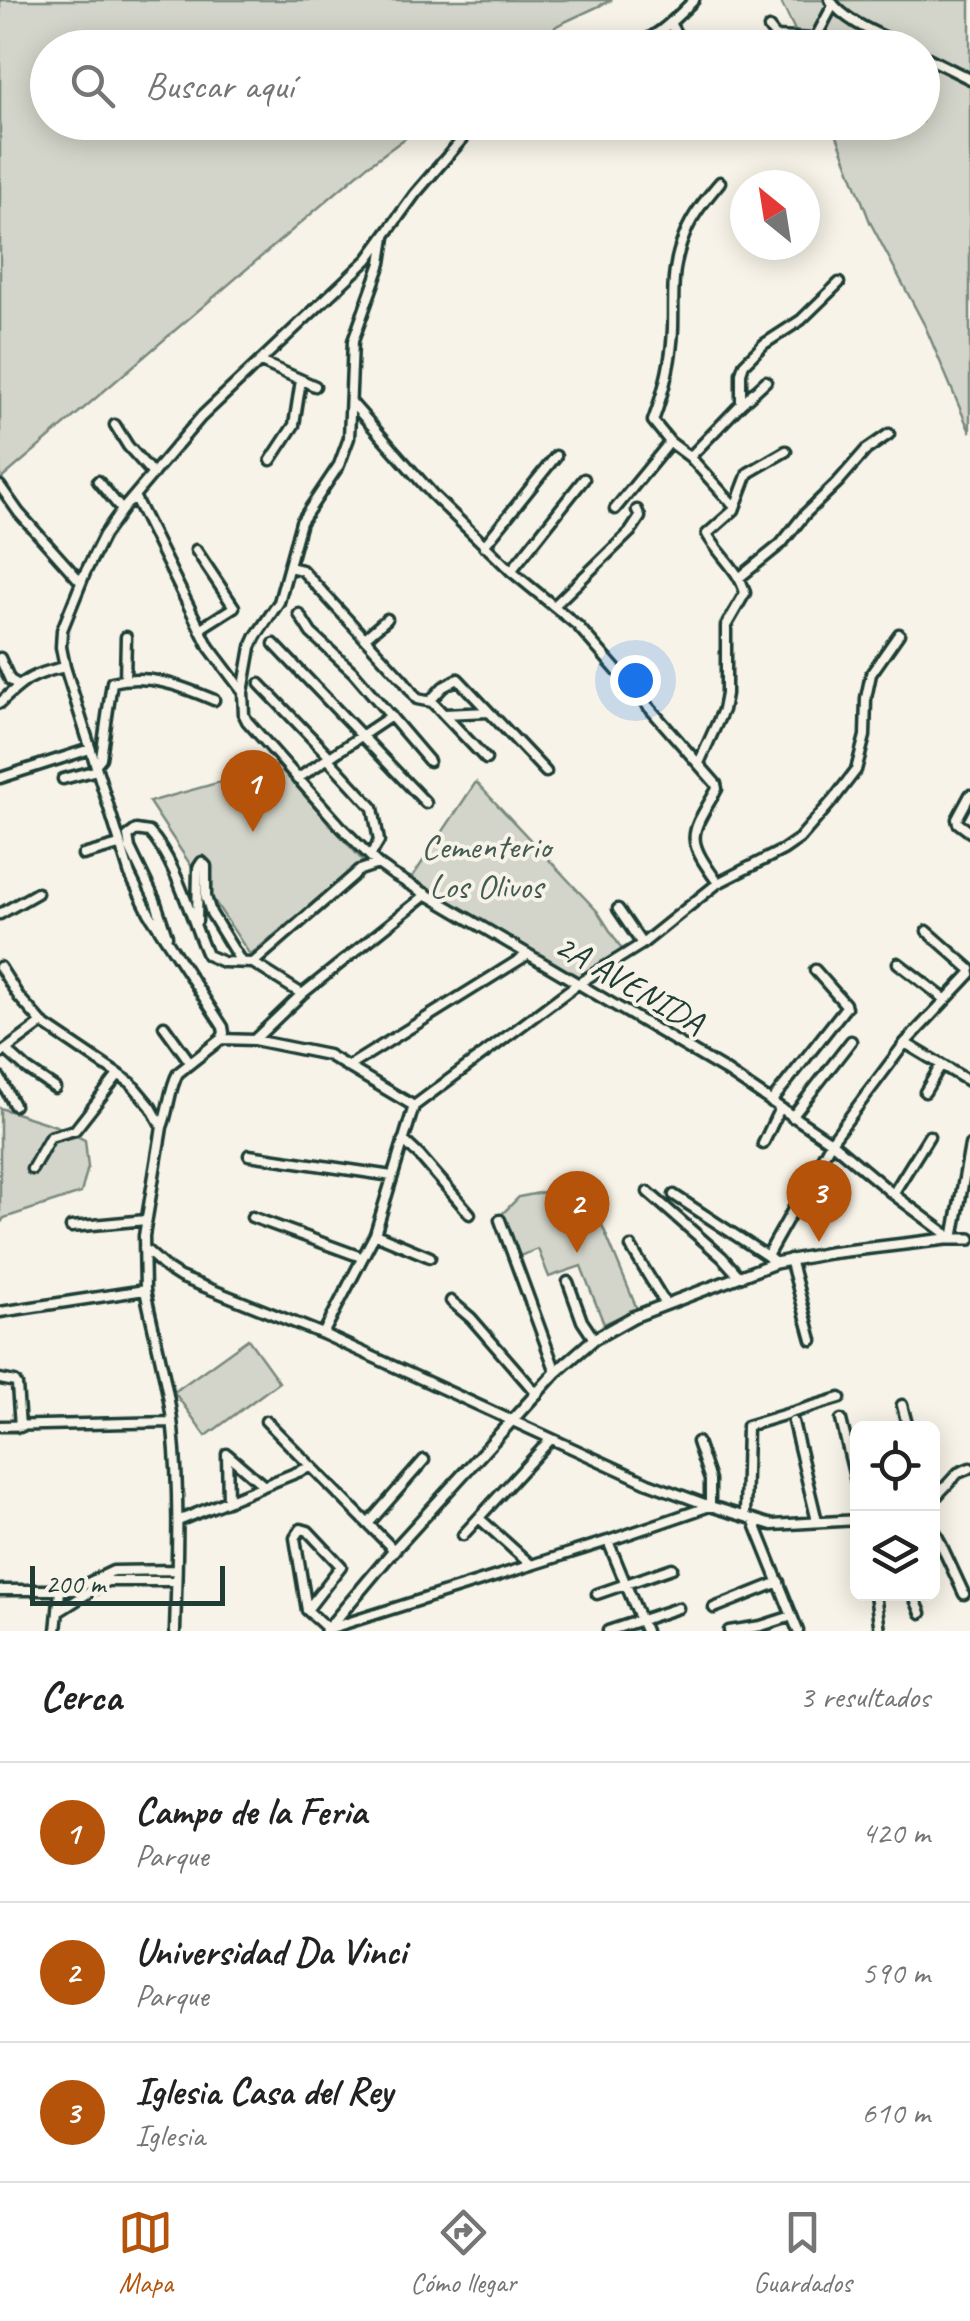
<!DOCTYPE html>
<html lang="es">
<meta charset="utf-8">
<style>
body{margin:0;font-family:Caveat,sans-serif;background:#f2f2f2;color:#222}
.controls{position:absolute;right:30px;bottom:30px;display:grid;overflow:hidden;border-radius:15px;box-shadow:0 5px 25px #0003}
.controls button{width:90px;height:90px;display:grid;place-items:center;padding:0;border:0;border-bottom:2px solid #e0e0e0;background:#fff;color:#222;font:50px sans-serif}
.compass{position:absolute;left:730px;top:170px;width:90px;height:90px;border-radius:50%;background:#fff;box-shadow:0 5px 25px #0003;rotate:330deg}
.scale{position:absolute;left:30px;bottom:25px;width:195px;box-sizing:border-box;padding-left:10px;border:5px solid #1f3d34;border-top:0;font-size:28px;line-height:35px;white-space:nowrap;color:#1f3d34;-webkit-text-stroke:8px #f7f3e8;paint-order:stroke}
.you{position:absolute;left:635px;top:680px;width:35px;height:35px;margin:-25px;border:8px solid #fff;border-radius:50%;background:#1a73e8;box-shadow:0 0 0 15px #1a73e833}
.badge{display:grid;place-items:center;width:65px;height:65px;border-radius:50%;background:#b45309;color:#fff;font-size:32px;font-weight:700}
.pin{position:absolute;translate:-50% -82px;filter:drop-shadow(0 2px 5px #0008)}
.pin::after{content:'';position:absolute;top:52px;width:35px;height:30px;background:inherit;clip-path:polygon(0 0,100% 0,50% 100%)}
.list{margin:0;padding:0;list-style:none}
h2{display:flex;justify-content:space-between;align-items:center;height:130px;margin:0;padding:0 40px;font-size:42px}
h2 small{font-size:32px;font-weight:400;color:#767676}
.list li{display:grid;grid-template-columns:65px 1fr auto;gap:30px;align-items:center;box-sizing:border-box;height:140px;padding:0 40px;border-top:2px solid #e0e0e0}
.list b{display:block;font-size:38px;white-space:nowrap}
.list p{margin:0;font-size:32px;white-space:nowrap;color:#767676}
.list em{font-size:32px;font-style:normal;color:#767676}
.icon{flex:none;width:55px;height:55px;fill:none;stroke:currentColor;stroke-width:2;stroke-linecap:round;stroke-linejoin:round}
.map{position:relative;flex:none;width:970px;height:1631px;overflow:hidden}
.search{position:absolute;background:#fff;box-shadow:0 5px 25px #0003;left:30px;right:30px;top:30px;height:110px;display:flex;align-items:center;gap:25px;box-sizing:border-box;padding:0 35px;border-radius:55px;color:#767676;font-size:38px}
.sheet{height:550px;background:#fff}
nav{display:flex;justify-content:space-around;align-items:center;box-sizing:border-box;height:140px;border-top:2px solid #e0e0e0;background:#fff;font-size:28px;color:#767676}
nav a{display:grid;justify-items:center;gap:5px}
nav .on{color:#b45309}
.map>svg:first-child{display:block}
</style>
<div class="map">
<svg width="970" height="1631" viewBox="0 0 970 1631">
<rect width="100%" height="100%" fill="#f7f3e8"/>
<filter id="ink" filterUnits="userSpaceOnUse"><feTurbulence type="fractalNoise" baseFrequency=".01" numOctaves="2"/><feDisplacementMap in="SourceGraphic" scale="20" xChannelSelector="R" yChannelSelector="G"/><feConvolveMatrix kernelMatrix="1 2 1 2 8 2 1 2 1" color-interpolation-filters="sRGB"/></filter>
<g filter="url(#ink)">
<path fill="#d3d5ca" stroke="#79897f" stroke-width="2.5" d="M0,0H612L558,25L528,47L48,48V122L426,123L366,167L0,480Z
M780,0H970V432L925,326L870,222L832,123L922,122V48L803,47Z
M278,766L363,861L250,955L149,802Z
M476,782L598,912L623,951L573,980L413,881L411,879Z
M0,1108L56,1126L85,1140L88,1167L81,1193L4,1218L0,1224Z
M585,1184L637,1309L604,1324L581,1266L549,1277L538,1249L517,1257L501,1215L519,1197Z
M248,1339L279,1382L206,1436L174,1392Z"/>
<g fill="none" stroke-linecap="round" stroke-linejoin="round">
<g stroke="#1f3d34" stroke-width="15">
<path id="minor" d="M830,0C847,24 882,35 908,48
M670,23L684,48
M769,28L776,37L815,39L833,5
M625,48C653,42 674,20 694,0
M922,55L970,79
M720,182C706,199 693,214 685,234C670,270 674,292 673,328C672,360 664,391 653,421L670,442L690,457L735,507
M385,237L381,263L353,341L349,438L339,465L301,522L279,602L256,636L251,647L243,692L244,715L247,721L342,828L378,864L392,874L723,1069L831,1142L893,1194L953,1239L970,1145
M261,362L315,386
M351,402L433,495L511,571L578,626L716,784L717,789C689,837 685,837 718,883
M741,404L766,381
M115,425L128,446L153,474
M690,457L741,404V373L744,364L764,344L801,320L839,283
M271,460L294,425L301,380
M98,481L122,510
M0,486L19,513L81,582
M134,496L209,647L243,692
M615,509L670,442
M484,546L556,456
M196,550L234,607L201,628
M289,567L302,570L404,681L417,699L432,702L486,759
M511,571L584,479
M739,578L781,544L805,514L838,482L866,450L889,434
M554,606L630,532L640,517L637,510
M299,614L311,633L353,672L429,761
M365,638L387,619
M274,644L426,803
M0,658L10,680L19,685
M125,679L126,637
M260,684L330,757
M430,701L443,687L458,679L546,772
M0,703C24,680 32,674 65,667
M444,714L489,712
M328,759L373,808L379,841L370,856
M699,763L723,710L726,694V626L745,593C740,571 718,554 707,534L734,510L748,473L786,451
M96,764L101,758L112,682C148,673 181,686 214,700
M0,778L90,749
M63,779L97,770
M297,779L391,716
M970,795L957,819L958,823L970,832
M83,855L119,845
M618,909L642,944
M0,914L37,893
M197,921L198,868L202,862L206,866V897L211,913L241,962
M927,931L970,969
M167,936L155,900L130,848L128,836L136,830L149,832C176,860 191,919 207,955L223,962L253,963L302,994
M253,963L360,870L378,864
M898,963L946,1000
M0,967L19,997L42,1023L131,1083L151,1107L162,1127
M164,1026L190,1062
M221,1039L224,1033L223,1027L149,913L130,875L65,667L61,647L62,630L85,573L104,535L122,510L201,417L368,259L415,194L477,122
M254,1040L302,994L427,894
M905,1043L970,1082
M6,1050L27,1069L55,1088
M0,1054L42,1023
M349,1066L527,955
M0,1078L14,1105
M925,1092L941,1065
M771,1102L846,1007L845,1004L815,970
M792,1117L851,1041
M403,1140L420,1156L470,1214
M763,1144L780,1108
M249,1155L392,1176
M32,1169L50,1137L75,1130L118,1075
M648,1192L722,1257L738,1275
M893,1194L929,1136
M674,1195L767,1256
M252,1217L361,1257
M500,1220L556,1372
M71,1227L146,1220
M375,1234L430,1257
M631,1247L665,1303
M144,1248L166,1268L180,1277L323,1334L648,1483L710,1506L772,1525L858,1520
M790,1259L812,1340
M775,1263L767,1256L831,1142L905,1043L970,974
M568,1282L582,1321L594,1339
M451,1301L471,1318L537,1394
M0,1312L145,1290
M323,1334L375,1234L414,1106L576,985L642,944L718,883L783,850L799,839L833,800L856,770L865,736L866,698L871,674L899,634
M0,1379L15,1382L17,1385L20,1427
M902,1405L908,1428
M841,1420L858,1490
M266,1421L394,1550
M793,1422L817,1521
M0,1426L172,1422
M228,1500L227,1454L263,1485
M932,1501L958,1473L970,1468
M745,1516L747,1426L840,1398
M480,1519L531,1565
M753,1519L798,1631
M178,1521L310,1467
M368,1524L424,1460
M932,1525L964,1594
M463,1535L551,1439
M608,1541L645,1631
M0,1590H73L113,1571L176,1570
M597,1594L672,1568
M875,1594L880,1631
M915,1594L914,1597L921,1613
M714,1608L779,1582
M307,1610L341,1566L308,1531L301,1529L295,1538L307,1610L328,1629L608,1541L710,1506V1480L697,1442
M58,1612L107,1581H176
M56,1631L60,1591
M175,1631C177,1563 180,1496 173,1428C168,1382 154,1335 145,1290L144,1236L162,1127C169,1110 169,1089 178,1073L221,1039L254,1040L328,1055L414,1106
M608,1631L678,1608
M729,1631L761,1626L792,1616"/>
</g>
<g stroke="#1f3d34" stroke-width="16">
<path id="tertiary" d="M326,1631L394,1550L556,1372L594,1339L633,1317L775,1263L829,1253L946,1239H970"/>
</g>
<use href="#minor" stroke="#f7f3e8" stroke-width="8"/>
<use href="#tertiary" stroke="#f7f3e8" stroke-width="9"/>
</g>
</g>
<g text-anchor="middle" stroke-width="8" stroke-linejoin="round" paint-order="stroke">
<g font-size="35" fill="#435b52" stroke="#f7f3e8">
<text x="486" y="858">Cementerio<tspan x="486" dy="40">Los Olivos</tspan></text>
</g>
<g font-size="35" fill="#1f3d34" stroke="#f7f3e8">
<text transform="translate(630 983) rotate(30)" y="12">2A AVENIDA</text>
</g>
</g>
</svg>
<div class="controls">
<button><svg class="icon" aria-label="locate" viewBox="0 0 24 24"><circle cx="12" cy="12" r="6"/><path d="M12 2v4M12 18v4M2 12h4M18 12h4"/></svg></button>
<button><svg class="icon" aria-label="layers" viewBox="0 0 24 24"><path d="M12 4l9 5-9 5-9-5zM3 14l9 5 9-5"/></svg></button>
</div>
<svg class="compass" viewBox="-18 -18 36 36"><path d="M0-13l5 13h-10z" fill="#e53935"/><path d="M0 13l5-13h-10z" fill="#767676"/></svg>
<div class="scale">200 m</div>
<div class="you"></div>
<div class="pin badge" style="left:253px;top:832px">1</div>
<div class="pin badge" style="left:577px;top:1253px">2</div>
<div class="pin badge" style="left:819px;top:1242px">3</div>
<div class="search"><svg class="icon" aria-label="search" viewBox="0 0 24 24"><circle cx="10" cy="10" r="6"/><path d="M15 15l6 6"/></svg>Buscar aquí</div>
</div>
<section class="sheet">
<h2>Cerca<small>3 resultados</small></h2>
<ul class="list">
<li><span class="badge">1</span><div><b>Campo de la Feria</b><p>Parque</p></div><em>420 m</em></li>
<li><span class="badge">2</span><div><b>Universidad Da Vinci</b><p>Parque</p></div><em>590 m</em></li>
<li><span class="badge">3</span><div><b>Iglesia Casa del Rey</b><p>Iglesia</p></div><em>610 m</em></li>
</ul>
</section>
<nav>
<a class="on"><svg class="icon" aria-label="map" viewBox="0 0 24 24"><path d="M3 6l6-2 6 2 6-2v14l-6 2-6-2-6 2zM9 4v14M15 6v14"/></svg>Mapa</a>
<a><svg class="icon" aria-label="directions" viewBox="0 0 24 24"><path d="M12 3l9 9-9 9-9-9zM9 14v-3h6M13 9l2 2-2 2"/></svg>Cómo llegar</a>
<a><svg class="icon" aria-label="saved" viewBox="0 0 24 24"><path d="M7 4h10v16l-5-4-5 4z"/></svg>Guardados</a>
</nav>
